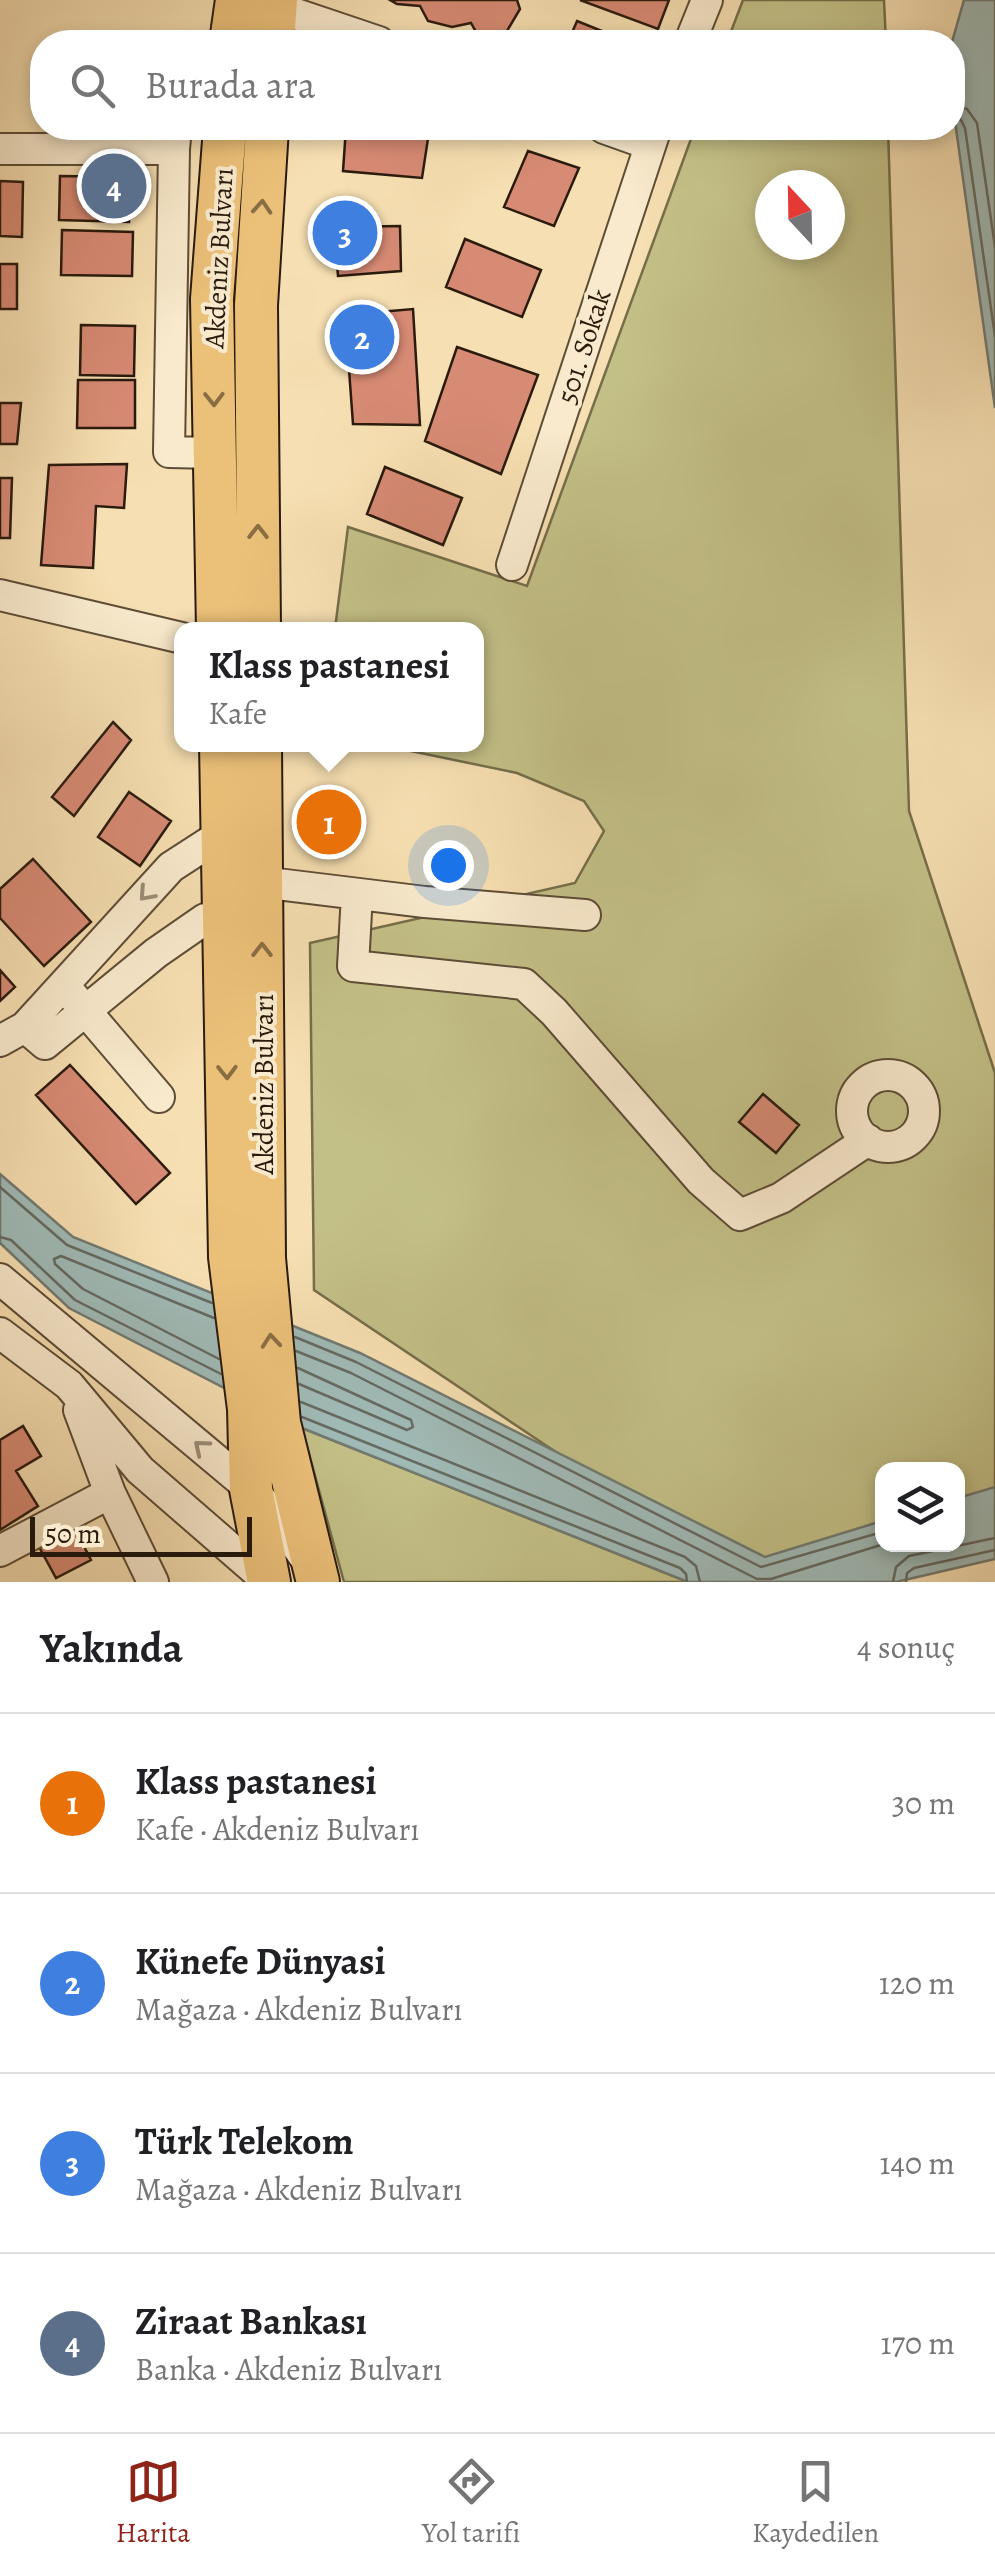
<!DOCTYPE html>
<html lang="tr">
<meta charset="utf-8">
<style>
body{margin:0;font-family:Alegreya,serif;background:#f6f6f6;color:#202124}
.controls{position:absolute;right:30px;bottom:30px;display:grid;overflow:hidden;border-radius:20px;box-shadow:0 5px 15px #0003}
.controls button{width:90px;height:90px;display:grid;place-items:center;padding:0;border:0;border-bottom:2px solid #e0e0e0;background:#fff;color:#202124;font:50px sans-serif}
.compass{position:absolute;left:755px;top:170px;width:90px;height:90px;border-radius:50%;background:#fff;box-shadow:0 5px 15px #0003;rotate:338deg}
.scale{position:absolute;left:30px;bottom:25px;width:222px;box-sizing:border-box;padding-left:10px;border:5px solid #2a1b0d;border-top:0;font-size:28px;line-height:35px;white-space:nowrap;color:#2a1b0d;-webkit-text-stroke:8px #f9eacd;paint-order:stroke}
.you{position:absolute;left:448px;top:865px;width:35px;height:35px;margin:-25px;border:8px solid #fff;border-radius:50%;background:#1a73e8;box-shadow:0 0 0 15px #1a73e833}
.badge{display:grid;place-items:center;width:65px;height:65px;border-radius:50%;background:#8f2418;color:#fff;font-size:32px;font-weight:700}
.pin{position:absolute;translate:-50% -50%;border:5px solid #fff;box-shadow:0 2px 10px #0006}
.popup{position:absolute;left:174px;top:622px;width:310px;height:130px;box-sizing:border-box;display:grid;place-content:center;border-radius:20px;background:#fff;filter:drop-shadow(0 2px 8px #0005);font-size:32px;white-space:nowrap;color:#757577}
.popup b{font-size:38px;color:#202124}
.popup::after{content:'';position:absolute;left:50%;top:100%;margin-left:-20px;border:20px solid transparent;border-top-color:#fff}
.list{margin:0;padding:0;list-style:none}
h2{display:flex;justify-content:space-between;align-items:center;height:130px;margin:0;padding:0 40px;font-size:42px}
h2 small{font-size:32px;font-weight:400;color:#757577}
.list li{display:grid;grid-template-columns:65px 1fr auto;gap:30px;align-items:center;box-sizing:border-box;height:180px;padding:0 40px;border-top:2px solid #e0e0e0}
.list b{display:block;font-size:38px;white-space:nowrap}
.list p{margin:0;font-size:32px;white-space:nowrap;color:#757577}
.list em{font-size:32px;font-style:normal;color:#757577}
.icon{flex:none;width:55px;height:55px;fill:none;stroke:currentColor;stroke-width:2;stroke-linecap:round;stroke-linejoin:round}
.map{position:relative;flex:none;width:995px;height:1582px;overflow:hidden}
.search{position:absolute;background:#fff;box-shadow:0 5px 15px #0003;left:30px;right:30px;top:30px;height:110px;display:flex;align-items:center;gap:25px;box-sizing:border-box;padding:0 35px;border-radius:40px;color:#757577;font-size:38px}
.sheet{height:850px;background:#fff}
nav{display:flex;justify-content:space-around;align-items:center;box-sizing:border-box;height:140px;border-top:2px solid #e0e0e0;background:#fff;font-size:28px;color:#757577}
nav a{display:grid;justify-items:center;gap:5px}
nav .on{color:#8f2418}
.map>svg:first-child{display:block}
</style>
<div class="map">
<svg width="995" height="1582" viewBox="0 0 995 1582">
<rect width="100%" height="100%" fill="#f6dfb2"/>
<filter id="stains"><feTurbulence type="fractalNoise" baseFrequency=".002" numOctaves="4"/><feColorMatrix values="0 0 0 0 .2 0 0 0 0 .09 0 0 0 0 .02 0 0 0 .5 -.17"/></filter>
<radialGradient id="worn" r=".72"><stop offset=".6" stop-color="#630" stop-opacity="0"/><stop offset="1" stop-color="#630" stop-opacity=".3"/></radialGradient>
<path fill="#c3c087" stroke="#766e4a" stroke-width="2.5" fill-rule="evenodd" d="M743,0H884L886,42H727Z
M695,128H888L909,811L995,1073V1514L958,1524V1470H882V1544L791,1568L659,1521L314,1290L310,943L575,883L604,831L584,801L517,773L382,745L476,744V630L335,629L348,527L527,586ZM770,185H830V245H770Z
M302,1428L638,1562L688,1582H344Z"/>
<path fill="#a0bab6" stroke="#717a72" stroke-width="2.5" d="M964,0H995V408L953,107L952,42Z
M0,1174L73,1237L360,1353L765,1557L882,1521V1544H958V1498L995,1487V1559L896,1582H688L302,1428L69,1308L0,1243Z"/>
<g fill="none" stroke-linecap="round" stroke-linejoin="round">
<path stroke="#656a62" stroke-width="2.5" d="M952,105L967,109L977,123L995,247
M952,117L961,120L965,128L995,336
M0,1187L67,1245L212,1303
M0,1237L11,1240L75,1300L221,1374
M214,1318L61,1256L54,1259L55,1264L83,1289L219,1359
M295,1337L356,1362L761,1567L882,1532
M296,1351L351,1373L757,1579H771L884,1544
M298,1368L411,1420L413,1427L407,1430L299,1384
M301,1402L685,1557L696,1566L700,1582
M302,1417L680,1568L686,1574L687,1582
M893,1582L896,1567L909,1556L995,1538
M906,1582L907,1573L914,1568L995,1550"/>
</g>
<path fill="#d78a74" stroke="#2a1b0d" stroke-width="2.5" d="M390,0H517L520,9L507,31L481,41L471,23L452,27L428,21L420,6L397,4Z
M580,0H669L658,29Z
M577,21L629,42H568Z
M346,128H442L429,132L422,178L343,171Z
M528,151L579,168L554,226L504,207Z
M60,176L130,177L129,222L59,220Z
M0,181L23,182L22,237L0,236Z
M400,226L401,271L338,276L334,227Z
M62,230L133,232L132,276L61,275Z
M465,239L541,270L522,317L446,287Z
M0,264H17V309H0Z
M413,309L420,425L353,424L345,315Z
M81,325L135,326L134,376L80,375Z
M457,347L538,375L501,474L425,441Z
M78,380H135V428H77Z
M0,403H21L17,444H0Z
M127,464L124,508L96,506L93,568L41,565L49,465Z
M385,467L462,498L443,545L367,514Z
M0,478H12L10,538H0Z
M113,722L131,740L74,816L52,797Z
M129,792L171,821L140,866L98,837Z
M33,859L91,922L44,966L0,918V889Z
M0,970L15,987L0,1001Z
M70,1065L170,1173L136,1204L36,1095Z
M763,1094L799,1125L776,1153L739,1122Z
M23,1426L41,1456L16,1471L38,1506L0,1530V1440Z
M74,1527L91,1560L56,1578L38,1545Z"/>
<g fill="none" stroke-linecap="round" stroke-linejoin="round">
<g stroke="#5d4c36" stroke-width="34">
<path id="minor" d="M275,7L379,42
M690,42L707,0
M604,128L649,144
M0,149H174L176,128
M174,149L169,452L215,453
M512,565L656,128
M0,595L182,638
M261,882L425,902L585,915
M357,894L353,966L524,984L554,1012L701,1181L740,1215L781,1198L868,1140
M72,995L159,1097
M25,1027L45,1044L156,953L205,919L224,918
M0,1041L25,1027L171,867L222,834
M852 1111a36 36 0 1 1 72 0a36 36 0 1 1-72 0Z
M0,1279L251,1489L277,1517L303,1555
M0,1333L69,1385L140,1470L269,1582
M79,1410L110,1493L153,1582
M0,1551L110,1493"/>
</g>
<g stroke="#2a1b0d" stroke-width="46">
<path id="highway" d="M231,42L237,0
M273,42L276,0
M218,630L212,299L225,128
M259,630L256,305L267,128
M221,744L230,1257L249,1409L251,1489L269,1582
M260,744L264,1258L279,1423L318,1582"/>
</g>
<use href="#minor" stroke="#f9eacd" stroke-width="30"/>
<use href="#highway" stroke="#ebc079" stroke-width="42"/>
</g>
<defs><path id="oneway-chevron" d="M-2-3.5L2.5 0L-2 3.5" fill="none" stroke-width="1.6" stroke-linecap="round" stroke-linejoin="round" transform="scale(2.5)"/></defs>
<g stroke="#8a6e43">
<use href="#oneway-chevron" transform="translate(262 207) rotate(-86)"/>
<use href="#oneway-chevron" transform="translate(214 399) rotate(89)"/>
<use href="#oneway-chevron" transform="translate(258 532) rotate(-90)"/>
<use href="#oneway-chevron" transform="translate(262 950) rotate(-90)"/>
<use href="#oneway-chevron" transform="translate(227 1072) rotate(89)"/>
<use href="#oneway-chevron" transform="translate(271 1341) rotate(-95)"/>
</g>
<g stroke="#9c8d77">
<use href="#oneway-chevron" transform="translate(146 894) rotate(132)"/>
<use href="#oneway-chevron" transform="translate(201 1447) rotate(-140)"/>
</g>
<g text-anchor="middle" stroke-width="8" stroke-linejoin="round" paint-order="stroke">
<g font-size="28" fill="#2a1b0d" stroke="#f9eacd">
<text transform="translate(218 258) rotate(-87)" y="10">Akdeniz Bulvarı</text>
<text transform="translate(583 346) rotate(-72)" y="10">501. Sokak</text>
<text transform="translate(263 1084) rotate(-90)" y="10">Akdeniz Bulvarı</text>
</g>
</g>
<rect width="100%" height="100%" filter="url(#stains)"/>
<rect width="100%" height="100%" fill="url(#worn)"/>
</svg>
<div class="controls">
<button><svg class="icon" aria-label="layers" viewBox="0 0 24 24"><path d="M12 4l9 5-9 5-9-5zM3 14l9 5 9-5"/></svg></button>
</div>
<svg class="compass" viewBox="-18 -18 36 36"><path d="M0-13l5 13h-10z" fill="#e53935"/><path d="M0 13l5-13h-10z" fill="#757577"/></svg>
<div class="scale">50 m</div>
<div class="you"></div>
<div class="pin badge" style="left:329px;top:822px;background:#e8710a">1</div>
<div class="popup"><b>Klass pastanesi</b>Kafe</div>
<div class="pin badge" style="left:362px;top:337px;background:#3f7fe0">2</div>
<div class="pin badge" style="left:345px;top:233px;background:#3f7fe0">3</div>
<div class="pin badge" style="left:114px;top:186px;background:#5c6f8a">4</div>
<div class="search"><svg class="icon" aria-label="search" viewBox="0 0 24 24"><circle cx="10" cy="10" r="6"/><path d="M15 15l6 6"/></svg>Burada ara</div>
</div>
<section class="sheet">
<h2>Yakında<small>4 sonuç</small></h2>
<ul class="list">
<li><span class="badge" style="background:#e8710a">1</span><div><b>Klass pastanesi</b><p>Kafe · Akdeniz Bulvarı</p></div><em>30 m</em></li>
<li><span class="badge" style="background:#3f7fe0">2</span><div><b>Künefe Dünyasi</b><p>Mağaza · Akdeniz Bulvarı</p></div><em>120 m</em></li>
<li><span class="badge" style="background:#3f7fe0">3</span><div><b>Türk Telekom</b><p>Mağaza · Akdeniz Bulvarı</p></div><em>140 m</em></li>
<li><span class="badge" style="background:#5c6f8a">4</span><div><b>Ziraat Bankası</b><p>Banka · Akdeniz Bulvarı</p></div><em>170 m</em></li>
</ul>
</section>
<nav>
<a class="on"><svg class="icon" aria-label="map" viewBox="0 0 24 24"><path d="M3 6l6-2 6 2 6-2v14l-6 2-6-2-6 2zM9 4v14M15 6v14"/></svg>Harita</a>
<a><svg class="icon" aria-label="directions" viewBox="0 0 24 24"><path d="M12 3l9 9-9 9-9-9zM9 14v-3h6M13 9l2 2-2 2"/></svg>Yol tarifi</a>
<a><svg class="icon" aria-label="saved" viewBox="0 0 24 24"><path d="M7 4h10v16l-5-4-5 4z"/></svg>Kaydedilen</a>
</nav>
